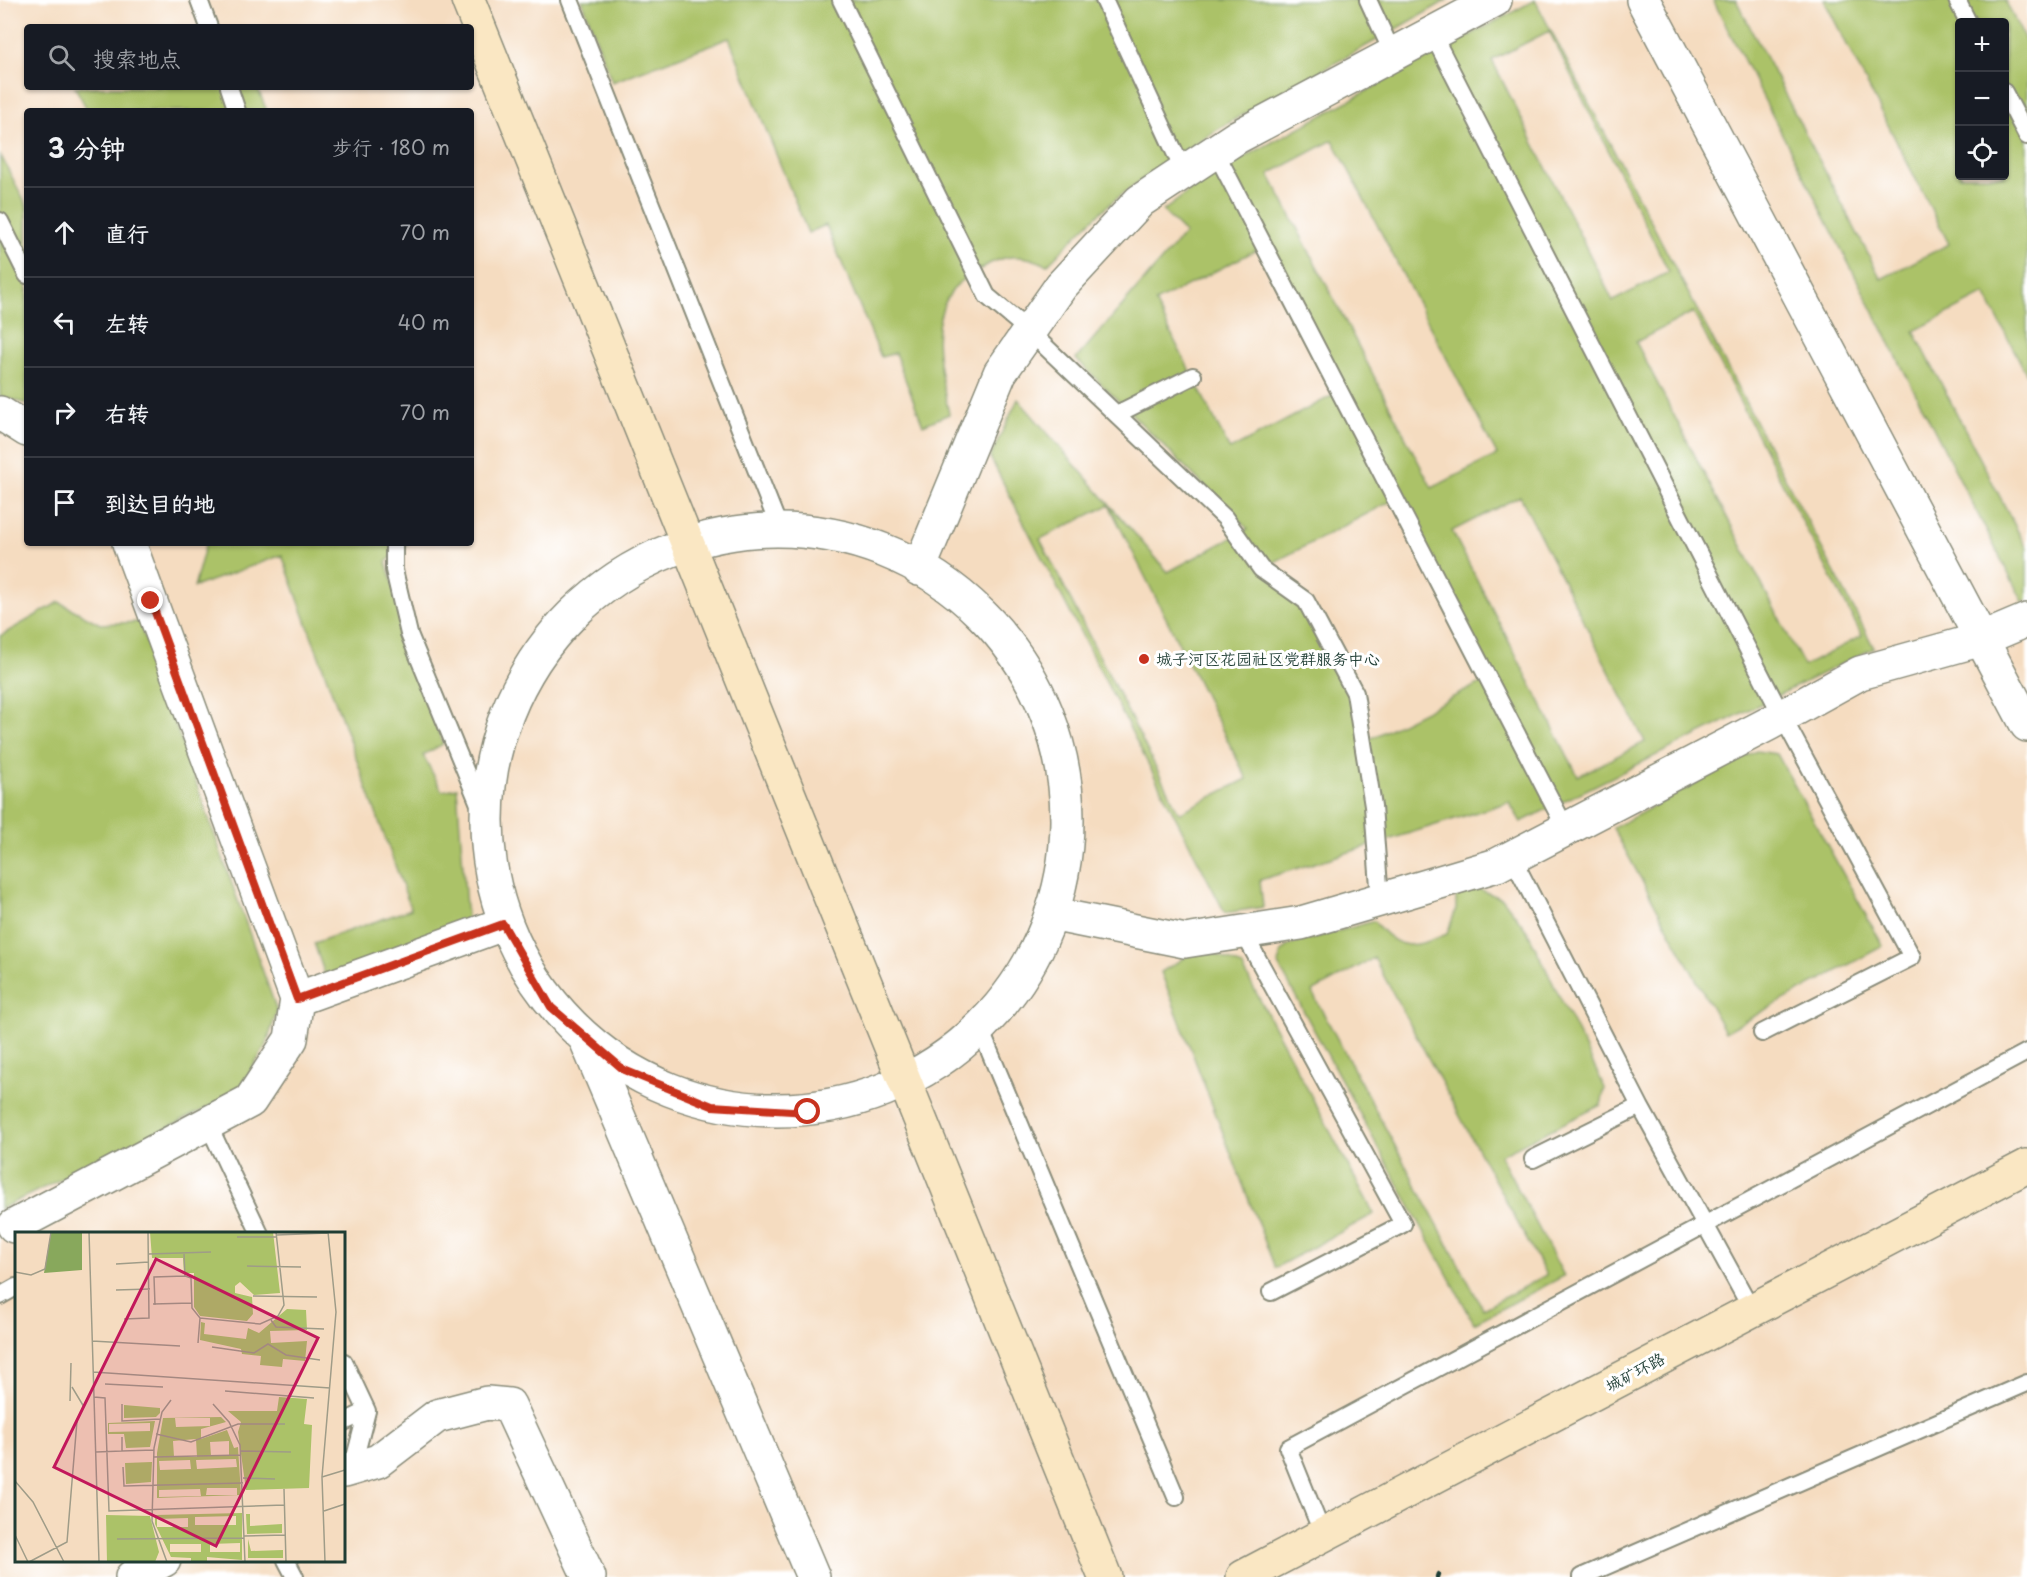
<!DOCTYPE html>
<html lang="zh">
<meta charset="utf-8">
<style>
body{margin:0;font-family:"Playpen Sans","LXGW WenKai TC",sans-serif;background:#242831;color:#f1f3f6}
.controls{position:absolute;right:18px;top:18px;display:grid;overflow:hidden;border-radius:6px;box-shadow:0 2px 4px #0004}
.controls button{width:54px;height:54px;display:grid;place-items:center;padding:0;border:0;border-bottom:2px solid #363941;background:#171b24;color:#f1f3f6;font:30px sans-serif}
.stop{position:absolute;width:18px;height:18px;margin:-14px;border:4px solid #c8321e;border-radius:50%;background:#fff}
.stop.end{background:#c8321e;border-color:#fff;box-shadow:0 2px 6px #0008}
.list{margin:0;padding:0;list-style:none}
h2{display:flex;justify-content:space-between;align-items:center;height:78px;margin:0;padding:0 24px;font-size:26px}
h2 small{font-size:20px;font-weight:400;color:#9ea1a6}
.list li{display:grid;grid-template-columns:39px 1fr auto;gap:18px;align-items:center;box-sizing:border-box;height:90px;padding:0 24px;border-top:2px solid #363941}
.list b{display:block;font-size:22px;white-space:nowrap}
.list em{font-size:20px;font-style:normal;color:#9ea1a6}
.icon{flex:none;width:33px;height:33px;fill:none;stroke:currentColor;stroke-width:2;stroke-linecap:round;stroke-linejoin:round}
.map{position:relative;flex:none;width:2027px;height:1577px;overflow:hidden}
.search{position:absolute;background:#171b24;box-shadow:0 2px 4px #0004;left:24px;top:24px;width:450px;height:66px;display:flex;align-items:center;gap:15px;box-sizing:border-box;padding:0 21px;border-radius:6px;color:#9ea1a6;font-size:22px}
.panel{position:absolute;background:#171b24;box-shadow:0 2px 4px #0004;left:24px;top:108px;width:450px;height:438px;border-radius:6px}
.map>svg:first-child{display:block}
</style>
<div class="map">
<svg width="2027" height="1577" viewBox="0 0 2027 1577">
<rect width="100%" height="100%" fill="#fff"/>
<filter id="ink" filterUnits="userSpaceOnUse"><feTurbulence type="fractalNoise" baseFrequency=".0167" numOctaves="2"/><feDisplacementMap in="SourceGraphic" scale="12" xChannelSelector="R" yChannelSelector="G"/><feConvolveMatrix kernelMatrix="1 2 1 2 8 2 1 2 1" color-interpolation-filters="sRGB"/></filter>
<filter id="wash" filterUnits="userSpaceOnUse"><feTurbulence type="fractalNoise" baseFrequency=".008" numOctaves="4" result="noise"/><feDisplacementMap in="SourceGraphic" scale="24" xChannelSelector="R" yChannelSelector="G"/><feGaussianBlur stdDeviation="1.35" result="paint"/><feColorMatrix in="noise" values="0 0 0 0 0 0 0 0 0 0 0 0 0 0 0 0 0 1.4 0 .05"/><feComposite in="paint" operator="in"/></filter>
<g filter="url(#wash)">
<rect width="100%" height="100%" fill="#f5dcc0"/>
<path fill="#abc268" stroke="#65804e" stroke-width="1.5" fill-rule="evenodd" d="M582,0H1447C1336,66 1217,120 1116,199C1091,218 1070,243 1047,265C1024,254 1005,253 982,268C974,273 962,278 956,286C924,323 941,372 949,414L923,425L895,353L881,357L826,225L808,233L729,38L612,82Z
M1535,0L1874,648L1521,822L1509,802L1260,880L1263,907L1225,913L990,457L1018,399L1168,572L1248,529L1076,359L1185,233L1163,211L1208,177ZM1549,31L1669,272L1613,301L1492,60ZM1333,140L1497,455L1432,488L1269,174ZM1264,246L1339,392L1230,450L1155,302ZM1693,312L1862,636L1804,666L1636,342ZM1401,496L1489,679L1364,742L1355,693L1306,601L1261,569ZM1520,496L1645,742L1578,776L1452,531ZM1109,505L1247,779L1179,813L1040,539Z
M1713,0H1736L1881,279L1949,244L1824,0H2005L2027,44V375L1985,294L1914,331L2027,549V600L2023,602ZM1960,22H2004V176H1960Z
M75,87H257L267,111H88Z
M0,154L27,206V404L0,396Z
M206,543H408L386,562L443,744L423,755L442,791L457,788L467,920L326,978L314,943L411,909L282,555L194,587Z
M59,602L100,624L139,622L277,1011L266,1046L236,1094L0,1209V636Z
M1756,751L1777,754L1883,946L1725,1032L1613,828Z
M1479,889L1503,899L1527,931L1605,1088L1601,1105L1500,1155L1564,1276L1474,1323L1278,964L1281,953L1289,945L1374,921C1399,953 1413,948 1447,934L1456,909V893ZM1374,958L1546,1275L1483,1309L1312,992Z
M1195,951L1213,953L1242,966L1374,1214L1275,1268L1161,972Z"/>
</g>
<g filter="url(#ink)">
<g fill="none" stroke-linecap="round" stroke-linejoin="round">
<g stroke="#8a8c7a" stroke-width="20">
<path id="lane" d="M199,0L209,27
M570,0L779,527
M841,0L987,296L1029,331L1225,518L1261,569L1306,601L1355,693L1373,806L1380,900
M1104,0L1184,172
M1368,0L1393,54
M1957,0L1968,22
M1432,33L1782,716L1912,957L1762,1033
M229,87L237,111
M2004,92L2027,136
M1215,151L1566,829
M0,221L27,275
M1117,414L1193,376
M394,543V570L409,634L486,821
M1512,857L1640,1106L1533,1159
M1243,932L1403,1224L1271,1292
M981,1031L1176,1497
M1640,1106L1752,1310
M208,1124L260,1234
M0,1296L16,1287
M344,1362L367,1411L352,1469
M344,1422L367,1411
M1323,1535L1288,1448L2027,1052
M286,1560L295,1577
M1581,1577L2027,1383"/>
</g>
<g stroke="#8a8c7a" stroke-width="36">
<path id="street" d="M1643,0L2027,725
M0,413L27,430
M487 820a290 290 0 1 1 580 0a290 290 0 1 1-580 0Z
M129,543L297,999L503,924
M919,569L1000,373L1061,286L1140,201L1237,137L1495,0
M1051,914L1185,941L1301,923L1410,891L1497,865L1770,723L1860,673L1982,639L2027,620
M587,1042L813,1577
M14,1226L250,1101L291,1039L297,999
M344,1471L378,1461L437,1416L487,1403L509,1405L589,1577
M132,1577L164,1560"/>
</g>
<g stroke="#8a8c7a" stroke-width="36">
<path id="secondary" d="M468,0L1105,1577
M1243,1577L2027,1166"/>
</g>
<use href="#lane" stroke="#fff" stroke-width="16"/>
<use href="#street" stroke="#fff" stroke-width="33"/>
<use href="#secondary" stroke="#fae7c3" stroke-width="33"/>
<path stroke="#1f3d34" stroke-width="4.5" d="M1437,1577L1438,1574"/>
</g>
</g>
<g fill="none" stroke-linecap="round" stroke-linejoin="round" filter="url(#ink)">
<path stroke="#c8321e" stroke-width="8" d="M151,601L297,999L503,924L551,1007L624,1070L712,1106L808,1112"/>
</g>
<circle fill="#c8321e" stroke="#fff" stroke-width="2" cx="1144" cy="659" r="6"/>
<g text-anchor="middle" stroke-width="6" stroke-linejoin="round" paint-order="stroke">
<g font-size="16" fill="#1f3d34" stroke="#fff" text-anchor="start">
<text x="1156" y="665">城子河区花园社区党群服务中心</text>
</g>
<g font-size="16" fill="#1f3d34" stroke="#fff">
<text transform="translate(1635 1372) rotate(-28)" y="6">城矿环路</text>
</g>
</g>
<g transform="translate(15 1232)">
<rect width="330" height="330" fill="#f5dcc0"/>
<path d="M135,0H258L265,61L239,63L225,50L220,54V61L237,65L238,82L232,89L185,84L179,75V41H169L168,26H137ZM272,77L291,78L292,98L255,99L256,111L292,109L290,129L268,127L267,135L245,133L246,124L227,122L226,117L185,108L186,90L190,91L189,102L231,107L233,96L244,101ZM264,165L292,167L289,192L297,193L294,256L231,258L223,200L226,190L213,179H262ZM109,173L145,176V181L141,185L109,186ZM206,185L211,190L186,197V207L212,198L219,216L223,215L226,263L142,266V221L148,186ZM160,186H195V194L161,195ZM181,207L182,225H159L158,209ZM214,209V223L196,224L195,210ZM181,228L221,227L222,235L182,237ZM144,229L175,228L176,237L145,238ZM222,256V263H191L192,256ZM185,257L186,264L144,265V258ZM140,189L135,215L111,216L109,202H93V191ZM135,191V199L94,200V192ZM137,230L136,250L111,252L110,231ZM227,281V328L192,325V329L176,330V326L156,325L140,292V283ZM221,284V293H180V285ZM173,286V295H142V287ZM225,311V320H195V312ZM155,312H186V320H155ZM231,282H235V294L267,292V301L232,302ZM91,283L135,284L144,320L140,330H92ZM233,307L236,319L268,318V326H233Z" fill="#abc268" fill-rule="evenodd"/>
<path d="M36,0H67V38L29,41Z" fill="#88a85c"/>
<path fill="none" stroke="#9f9c88" stroke-width="1.5" d="M74,0L84,330M261,3L313,1M222,5H261M169,21L170,44L176,46L177,76L185,86M134,22L196,20M101,32L134,30M232,34L286,35M0,40L16,43L30,37L36,0M101,58L135,57M238,64L302,65M138,72L177,71M140,73L139,45L170,44M109,87L134,86L133,0M256,88L261,95L309,97M77,109L165,114M183,111L185,86L245,92L263,84L269,73L261,0M197,115L239,121L253,112L271,123L305,128M78,140L315,156M90,152L148,155M57,155L69,175M210,159L299,166M79,165L90,166L94,279L269,273M55,169L56,131M107,172V189L145,187M198,172L214,190L225,213L230,330M141,202L176,210L223,192H270M107,205V219L139,218M226,219L276,220M81,220L107,219M139,225L226,223M108,235L109,254L228,251M307,245L330,238M228,246L260,247M0,249L18,270L49,330M269,257L271,330M309,279L330,272M0,303L13,330M229,304L270,303M102,307L229,306M14,330L52,310L62,189M152,330L137,289L139,216L147,180L156,168M310,330L307,245L321,80L313,0"/>
<path fill="#c2185b" fill-opacity="0.15" stroke="#c2185b" stroke-width="3" d="M141,27L303,106L201,314L39,235Z"/>
<rect width="330" height="330" fill="none" stroke="#1f3d34" stroke-width="3"/>
</g>
</svg>
<div class="controls">
<button>+</button>
<button>−</button>
<button><svg class="icon" aria-label="locate" viewBox="0 0 24 24"><circle cx="12" cy="12" r="6"/><path d="M12 2v4M12 18v4M2 12h4M18 12h4"/></svg></button>
</div>
<div class="stop" style="left:808px;top:1112px"></div>
<div class="stop end" style="left:151px;top:601px"></div>
<div class="search"><svg class="icon" aria-label="search" viewBox="0 0 24 24"><circle cx="10" cy="10" r="6"/><path d="M15 15l6 6"/></svg>搜索地点</div>
<section class="panel">
<h2>3 分钟<small>步行 · 180 m</small></h2>
<ul class="list">
<li><svg class="icon" aria-label="ahead" viewBox="0 0 24 24"><path d="M12 20V5M6 11l6-6 6 6"/></svg><div><b>直行</b></div><em>70 m</em></li>
<li><svg class="icon" aria-label="left" viewBox="0 0 24 24"><path d="M17 20v-9H6M10 6l-5 5 5 5"/></svg><div><b>左转</b></div><em>40 m</em></li>
<li><svg class="icon" aria-label="right" viewBox="0 0 24 24"><path d="M7 20v-9h11M14 6l5 5-5 5"/></svg><div><b>右转</b></div><em>70 m</em></li>
<li><svg class="icon" aria-label="arrive" viewBox="0 0 24 24"><path d="M6 21V4h12l-3 4 3 4H6"/></svg><div><b>到达目的地</b></div></li>
</ul>
</section>
</div>
